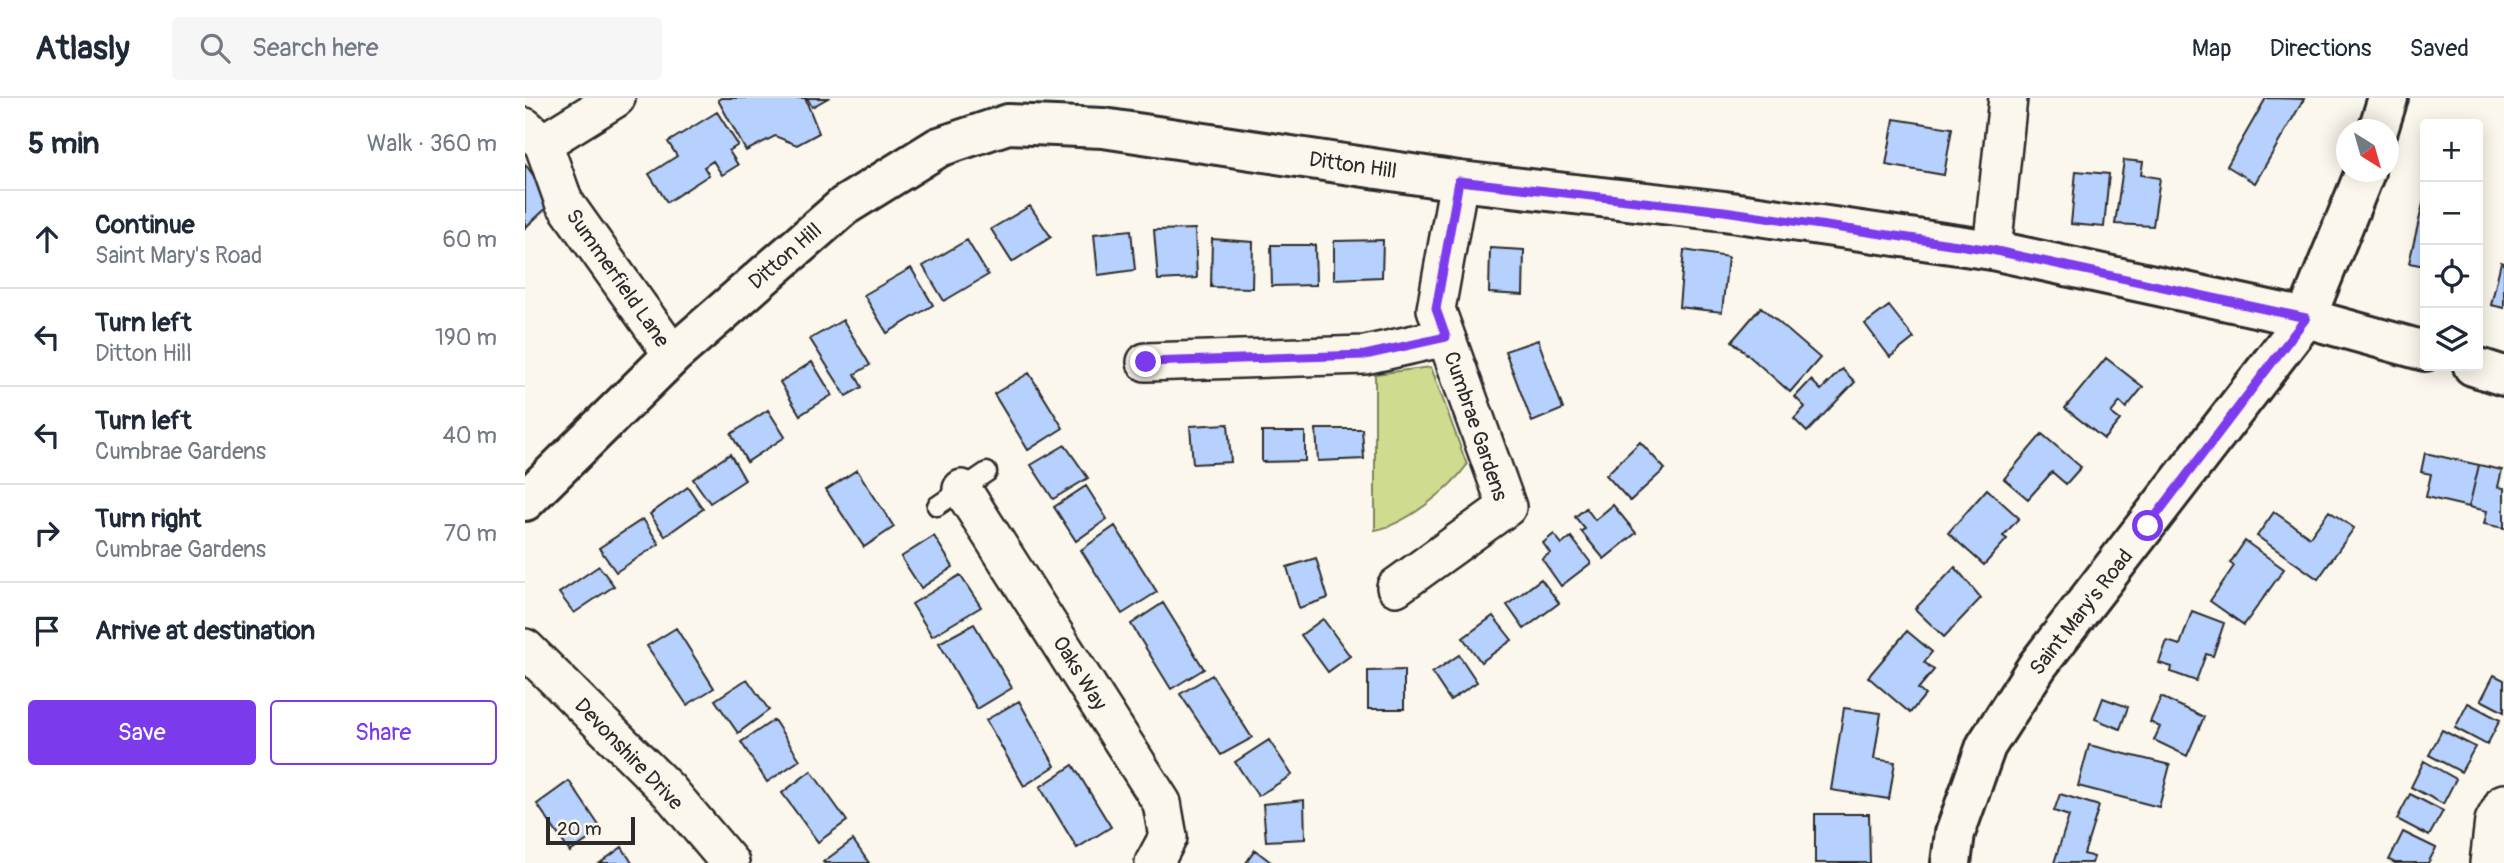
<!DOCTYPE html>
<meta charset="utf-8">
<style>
body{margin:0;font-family:Pangolin,sans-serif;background:#f6f6f7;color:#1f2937}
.controls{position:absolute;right:21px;top:21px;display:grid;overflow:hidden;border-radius:7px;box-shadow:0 4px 18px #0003}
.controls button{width:63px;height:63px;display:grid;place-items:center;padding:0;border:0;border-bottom:2px solid #e0e1e3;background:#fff;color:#1f2937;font:35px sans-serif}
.compass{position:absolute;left:1811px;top:21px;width:63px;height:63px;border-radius:50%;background:#fff;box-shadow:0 4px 18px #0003;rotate:143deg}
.scale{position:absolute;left:21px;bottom:18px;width:89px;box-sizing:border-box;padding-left:7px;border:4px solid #2b2b2b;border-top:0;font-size:19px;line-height:24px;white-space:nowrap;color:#2b2b2b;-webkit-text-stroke:5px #fbf7ec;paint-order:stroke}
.stop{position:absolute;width:21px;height:21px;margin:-16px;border:5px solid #7c3aed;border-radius:50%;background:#fff}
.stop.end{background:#7c3aed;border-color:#fff;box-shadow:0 2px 7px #0008}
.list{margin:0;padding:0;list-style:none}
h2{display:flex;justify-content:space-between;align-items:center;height:91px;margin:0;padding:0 28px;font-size:30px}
h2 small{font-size:23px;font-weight:400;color:#747a83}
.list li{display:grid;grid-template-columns:46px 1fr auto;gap:21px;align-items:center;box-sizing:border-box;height:98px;padding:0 28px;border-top:2px solid #e0e1e3}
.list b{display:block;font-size:26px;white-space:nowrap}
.list p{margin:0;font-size:23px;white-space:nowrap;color:#747a83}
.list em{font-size:23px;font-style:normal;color:#747a83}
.actions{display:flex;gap:14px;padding:21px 28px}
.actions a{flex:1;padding:16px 0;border:2px solid #7c3aed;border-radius:7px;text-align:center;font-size:24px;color:#7c3aed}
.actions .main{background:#7c3aed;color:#fff}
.icon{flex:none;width:38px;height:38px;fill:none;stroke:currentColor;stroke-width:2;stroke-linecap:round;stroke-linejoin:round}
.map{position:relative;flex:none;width:1979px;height:765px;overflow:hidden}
header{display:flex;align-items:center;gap:42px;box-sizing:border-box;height:98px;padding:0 35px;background:#fff;border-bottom:2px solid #e0e1e3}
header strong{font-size:33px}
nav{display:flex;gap:38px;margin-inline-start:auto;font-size:24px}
.search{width:490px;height:63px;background:#f6f6f7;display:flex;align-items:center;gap:18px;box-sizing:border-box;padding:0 24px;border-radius:7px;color:#747a83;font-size:26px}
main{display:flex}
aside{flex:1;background:#fff}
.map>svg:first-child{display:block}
</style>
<header>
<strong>Atlasly</strong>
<div class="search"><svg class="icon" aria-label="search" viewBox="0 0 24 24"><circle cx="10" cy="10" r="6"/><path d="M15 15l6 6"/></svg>Search here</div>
<nav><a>Map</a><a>Directions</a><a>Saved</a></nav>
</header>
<main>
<aside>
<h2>5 min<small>Walk · 360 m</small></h2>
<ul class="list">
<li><svg class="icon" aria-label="ahead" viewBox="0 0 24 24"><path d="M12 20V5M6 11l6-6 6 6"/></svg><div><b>Continue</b><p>Saint Mary's Road</p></div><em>60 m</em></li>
<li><svg class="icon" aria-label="left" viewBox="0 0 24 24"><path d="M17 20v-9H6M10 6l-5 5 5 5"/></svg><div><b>Turn left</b><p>Ditton Hill</p></div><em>190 m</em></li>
<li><svg class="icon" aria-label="left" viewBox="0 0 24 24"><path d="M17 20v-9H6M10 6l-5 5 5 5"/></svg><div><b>Turn left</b><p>Cumbrae Gardens</p></div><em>40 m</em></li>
<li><svg class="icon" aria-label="right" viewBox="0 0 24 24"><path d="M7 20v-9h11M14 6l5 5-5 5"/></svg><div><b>Turn right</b><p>Cumbrae Gardens</p></div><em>70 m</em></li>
<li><svg class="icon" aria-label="arrive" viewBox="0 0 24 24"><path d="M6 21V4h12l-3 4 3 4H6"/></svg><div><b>Arrive at destination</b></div></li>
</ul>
<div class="actions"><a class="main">Save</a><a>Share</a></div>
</aside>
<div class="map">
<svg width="1979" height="765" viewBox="0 0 1979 765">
<rect width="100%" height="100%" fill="#fbf7ec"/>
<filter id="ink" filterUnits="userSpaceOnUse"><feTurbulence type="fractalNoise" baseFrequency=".0143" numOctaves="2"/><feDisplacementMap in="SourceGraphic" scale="14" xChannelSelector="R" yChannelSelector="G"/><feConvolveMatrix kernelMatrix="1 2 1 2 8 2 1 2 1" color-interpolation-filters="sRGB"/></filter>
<g filter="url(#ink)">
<path fill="#cfdb8e" stroke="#7d835c" stroke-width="2" d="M906,269L942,367C924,392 880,427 850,432V276Z"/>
<path fill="#b6d1fe" stroke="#2b2b2b" stroke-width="2" d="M196,0H280L294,35L272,47L250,38L221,53L193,2Z
M282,0H303L287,9Z
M1741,0L1779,1L1730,85L1702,68Z
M192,14L213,47L204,53L213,67L197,77L188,63L179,69L184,77L142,104L124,76L152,58L143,44Z
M1369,21L1427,30L1419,77L1361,67Z
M1599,62L1618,64L1616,77L1635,80L1628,128L1590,126Z
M0,66L28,104L0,130Z
M1551,73L1584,76L1579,129L1546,126Z
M1900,97V168L1884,165Z
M505,108L526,139L487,164L466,131Z
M670,131L672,180L633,182L629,132Z
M606,132L610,172L573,177L569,136Z
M687,141L728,144L727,190L686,189Z
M442,142L463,177L419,203L398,168Z
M858,142L857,179L809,181V143Z
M746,147H790L791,187L747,188Z
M965,150L999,152L998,197L964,195Z
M1159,152L1203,159L1197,214L1154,209Z
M1976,164L1979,165V210L1966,207Z
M386,170L408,207L362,235L339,197Z
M1364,208L1389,240L1365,259L1340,226Z
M1236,209L1295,260L1265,294L1207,243Z
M318,222L345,267L330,276L337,289L321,298L285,241Z
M1013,242L1038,311L1007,324L980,253Z
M1581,260L1618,289L1601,310L1595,304L1586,315L1595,322L1579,341L1540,310Z
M287,264L307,297L275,317L255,284Z
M1317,271L1330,284L1282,334L1269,321L1280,309L1270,299L1286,282L1296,292Z
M504,275L538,330L503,352L469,296Z
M243,312L260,339L222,364L206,336Z
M703,326L706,364L668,366L665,328Z
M791,331H837L839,361L793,363Z
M737,334H780V363L737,364Z
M1517,336L1556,369L1541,386L1527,374L1503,401L1479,381Z
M1115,344L1140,371L1105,403L1081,377Z
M540,347L563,380L528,401L506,367Z
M1900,355L1954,367L1944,409L1901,399L1906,376L1896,374Z
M205,356L220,382L185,405L168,381Z
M1954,367L1977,372L1973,389L1979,390V430L1959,426L1962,413L1944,409Z
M332,372L369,429L339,449L301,392Z
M561,388L582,421L551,443L529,409Z
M163,389L178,411L140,438L125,416Z
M1462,391L1494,420L1478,438L1482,441L1459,467L1423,435Z
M1088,407L1111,435L1079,461L1056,433L1060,431L1050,419L1061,410L1070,422Z
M1804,413L1829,430L1793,481L1732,438L1749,414L1785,439Z
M118,421L134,446L91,474L74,450Z
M590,428L632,494L597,516L556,452Z
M1029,436L1037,446L1046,439L1066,465L1036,488L1017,461L1025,455L1018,445Z
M409,438L428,469L396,490L376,459Z
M1720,443L1759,471L1719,527L1685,503L1709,468L1705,465Z
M791,460L803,500L774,510L762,469Z
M74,468L89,488L49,515L34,495Z
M1430,469L1456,500L1419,539L1390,511Z
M435,477L456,509L407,538L387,506Z
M1016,481L1034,505L999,531L982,507Z
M638,505L679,571L646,591L606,526Z
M1667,513L1699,525L1688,558L1681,556L1671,583L1646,574L1647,569L1634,565L1642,543L1655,547Z
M968,518L987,542L956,564L938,540Z
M798,521L825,558L803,574L776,537Z
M449,526L487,590L452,611L414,545Z
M151,530L189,590L162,607L122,548Z
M1382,533L1407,554L1399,564L1409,572L1393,591L1400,597L1385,615L1343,579Z
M934,557L952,584L925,602L907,575Z
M879,572V611H843V573Z
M687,577L727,640L696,657L655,596Z
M1969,577L1979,582V614L1956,602Z
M222,581L244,612L213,635L190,602Z
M1636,599L1679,619L1662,658L1629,642L1635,629L1625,624Z
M1578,600L1603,609L1595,631L1570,621Z
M494,603L530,668L499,688L461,622Z
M1943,605L1975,622L1962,647L1930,630Z
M1319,610L1356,615L1349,661L1370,664L1364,701L1306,692Z
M249,622L275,662L242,684L216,644Z
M1917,632L1950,649L1936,674L1904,657Z
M744,642L767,677L733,698L710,664Z
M1564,647L1645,667L1634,709L1553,688Z
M1899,663L1931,681L1918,706L1886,689Z
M548,667L586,729L552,750L515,689Z
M286,673L322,723L293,744L257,695Z
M44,683L77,732L45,754L12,706Z
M1535,696L1574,708L1559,756L1569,759L1567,765H1529L1544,718L1529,713Z
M1885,696L1918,713L1904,738L1872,721Z
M779,702L780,741L741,743L738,706Z
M1290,716H1344L1345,765H1290Z
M1878,734L1911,750L1903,765H1870L1864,762Z
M328,742L344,765H299L298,764Z
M97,749L107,765H75Z
M730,752L747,765H721Z"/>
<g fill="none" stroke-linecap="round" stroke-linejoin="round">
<g stroke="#2b2b2b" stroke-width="23">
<path id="service" d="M412,408L462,374"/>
</g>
<g stroke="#2b2b2b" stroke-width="42">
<path id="minor" d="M0,29L18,45L39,104L148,257
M18,45L91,0
M1467,152L1483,0
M621,264L840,257L921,239
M437,391L637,705L643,739L629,765
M871,489L982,409L911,211L934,83
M0,550L144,693L205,765
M1964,765L1969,723L1979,705"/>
</g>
<g stroke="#2b2b2b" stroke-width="44">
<path id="tertiary" d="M1853,32L1863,0
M1948,268L1979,278
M0,403L148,257L319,108L414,49L483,26L578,30L934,83L1199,113L1467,152L1781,220L1900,253
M1426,765L1430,735L1461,648L1513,567L1781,220L1840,74"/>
</g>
<use href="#service" stroke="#fbf7ec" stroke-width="18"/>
<use href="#minor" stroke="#fbf7ec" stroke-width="37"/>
<use href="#tertiary" stroke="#fbf7ec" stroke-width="38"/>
</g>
</g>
<g fill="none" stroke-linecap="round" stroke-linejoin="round" filter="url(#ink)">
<path stroke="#7c3aed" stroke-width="9" d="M621,264L840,257L921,239L911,211L934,83L1199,113L1467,152L1781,220L1623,428"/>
</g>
<g text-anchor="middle" stroke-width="7" stroke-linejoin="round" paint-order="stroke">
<g font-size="21" fill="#2b2b2b" stroke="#fbf7ec">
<text transform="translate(828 67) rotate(8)" y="7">Ditton Hill</text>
<text transform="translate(260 158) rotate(-41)" y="7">Ditton Hill</text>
<text transform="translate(93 180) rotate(55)" y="7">Summerfield Lane</text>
<text transform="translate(951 328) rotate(71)" y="7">Cumbrae Gardens</text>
<text transform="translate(1556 514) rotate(-52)" y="7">Saint Mary's Road</text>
<text transform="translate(555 575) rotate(58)" y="7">Oaks Way</text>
<text transform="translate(104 656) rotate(46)" y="7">Devonshire Drive</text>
</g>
</g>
</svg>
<div class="controls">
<button>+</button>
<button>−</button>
<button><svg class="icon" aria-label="locate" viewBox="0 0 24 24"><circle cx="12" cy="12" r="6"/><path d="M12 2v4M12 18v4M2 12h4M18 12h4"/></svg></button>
<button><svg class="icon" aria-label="layers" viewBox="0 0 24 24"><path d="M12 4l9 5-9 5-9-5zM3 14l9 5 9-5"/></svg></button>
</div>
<svg class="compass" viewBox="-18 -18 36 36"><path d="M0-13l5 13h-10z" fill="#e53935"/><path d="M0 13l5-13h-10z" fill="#747a83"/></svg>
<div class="scale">20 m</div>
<div class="stop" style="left:1623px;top:428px"></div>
<div class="stop end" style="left:621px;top:264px"></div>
</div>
</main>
